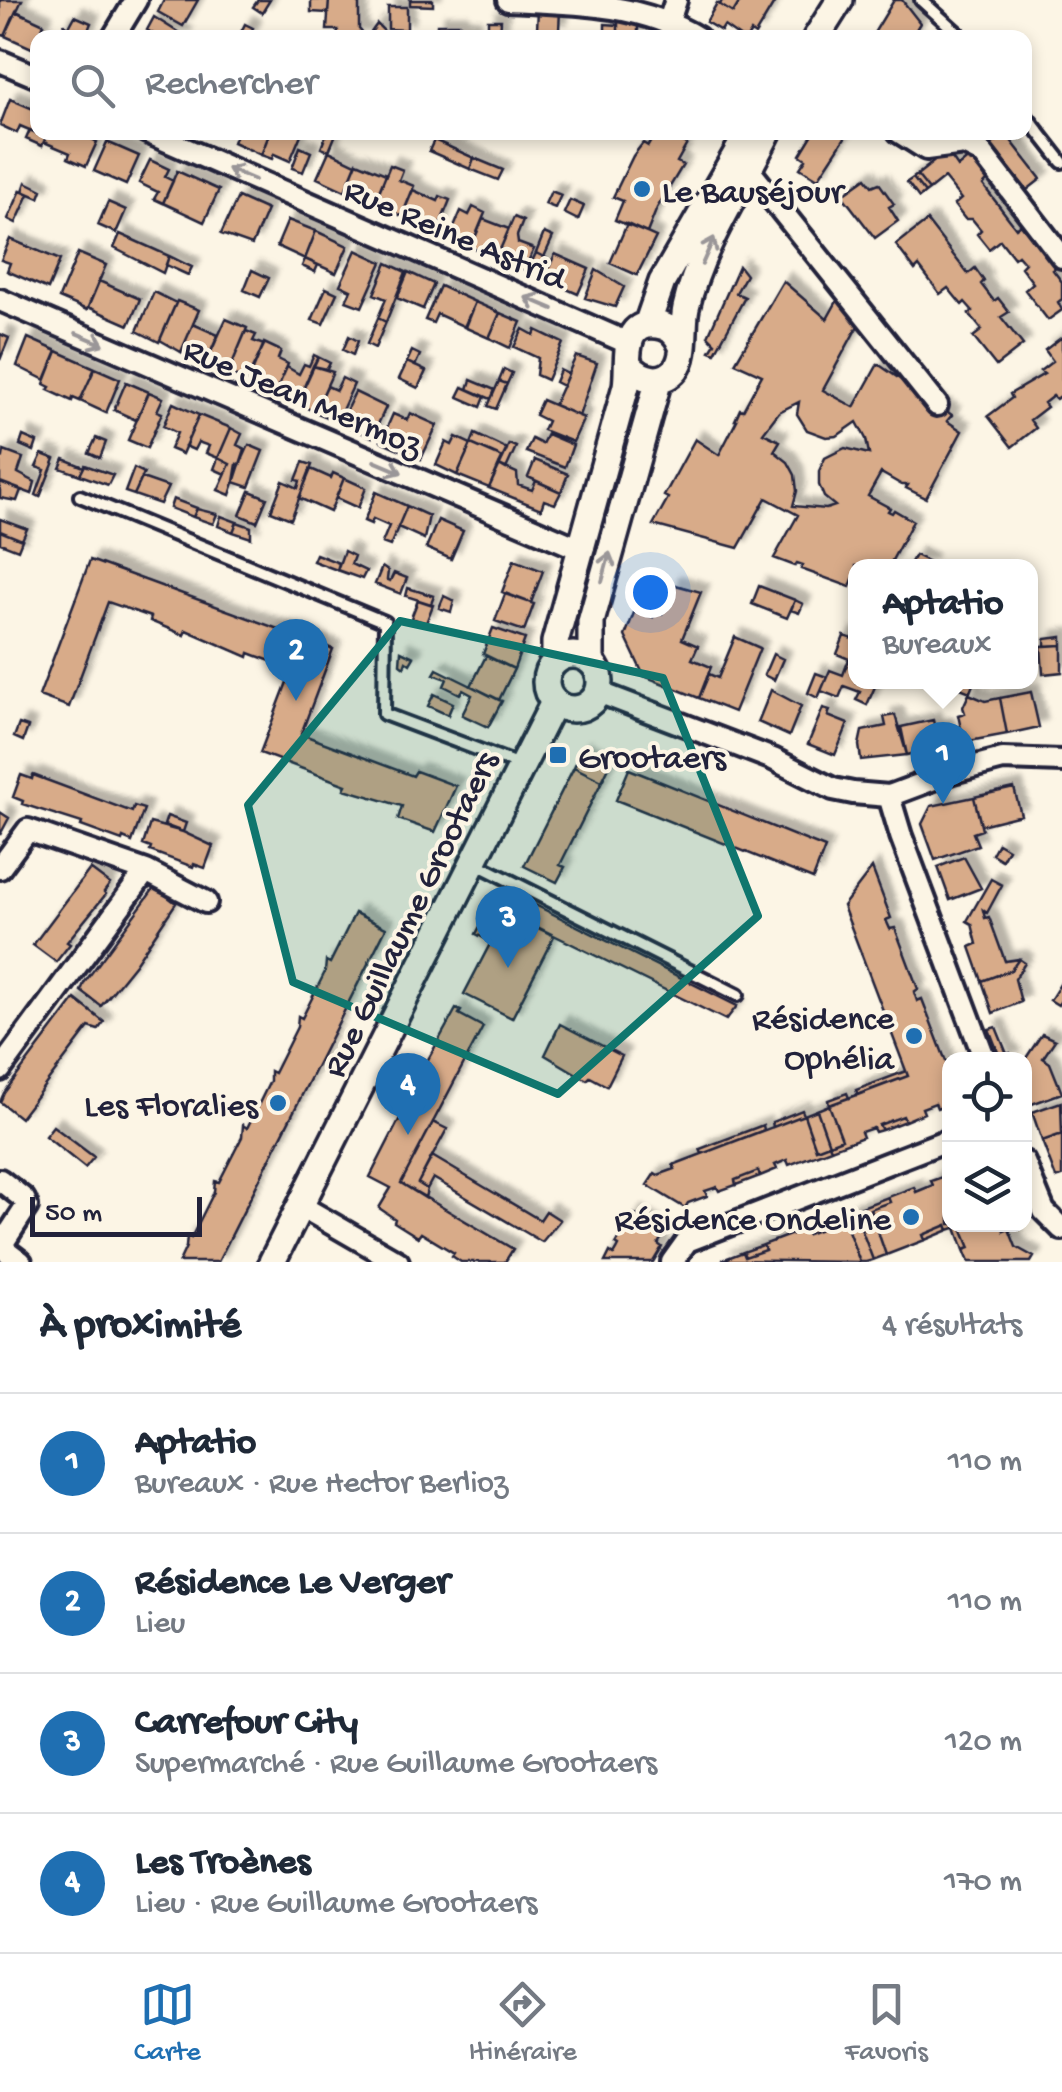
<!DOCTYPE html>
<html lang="fr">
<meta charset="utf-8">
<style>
body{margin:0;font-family:"Gochi Hand",sans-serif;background:#f6f6f7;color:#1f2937}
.controls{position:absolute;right:30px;bottom:30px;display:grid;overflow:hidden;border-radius:20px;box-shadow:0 5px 15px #0003}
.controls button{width:90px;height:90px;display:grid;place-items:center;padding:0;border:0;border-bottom:2px solid #e0e1e3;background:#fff;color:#1f2937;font:50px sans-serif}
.scale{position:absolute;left:30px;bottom:25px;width:172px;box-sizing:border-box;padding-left:10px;border:5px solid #22223b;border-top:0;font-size:28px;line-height:35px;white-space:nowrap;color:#22223b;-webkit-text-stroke:8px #fcf5e5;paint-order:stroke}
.you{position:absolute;left:650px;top:592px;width:35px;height:35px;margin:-25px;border:8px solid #fff;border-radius:50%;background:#1a73e8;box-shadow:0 0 0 15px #1a73e833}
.badge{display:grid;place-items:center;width:65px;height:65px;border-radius:50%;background:#1f6fb2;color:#fff;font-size:32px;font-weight:700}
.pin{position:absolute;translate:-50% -82px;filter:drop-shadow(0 2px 5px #0008)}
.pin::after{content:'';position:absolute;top:52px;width:35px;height:30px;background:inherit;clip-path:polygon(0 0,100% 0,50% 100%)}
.popup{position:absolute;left:848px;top:559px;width:190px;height:130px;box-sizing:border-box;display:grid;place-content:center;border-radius:20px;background:#fff;filter:drop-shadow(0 2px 8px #0005);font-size:32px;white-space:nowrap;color:#747a83}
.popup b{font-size:38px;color:#1f2937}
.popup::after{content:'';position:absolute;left:50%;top:100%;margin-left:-20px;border:20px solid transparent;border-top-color:#fff}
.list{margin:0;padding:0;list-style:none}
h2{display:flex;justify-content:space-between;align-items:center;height:130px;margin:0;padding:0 40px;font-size:42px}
h2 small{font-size:32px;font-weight:400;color:#747a83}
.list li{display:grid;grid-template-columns:65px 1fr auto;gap:30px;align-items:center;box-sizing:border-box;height:140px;padding:0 40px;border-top:2px solid #e0e1e3}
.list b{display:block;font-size:38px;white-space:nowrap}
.list p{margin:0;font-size:32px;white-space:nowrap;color:#747a83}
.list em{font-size:32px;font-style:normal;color:#747a83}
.icon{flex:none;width:55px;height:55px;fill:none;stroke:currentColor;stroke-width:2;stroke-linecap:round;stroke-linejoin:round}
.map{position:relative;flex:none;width:1062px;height:1262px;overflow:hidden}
.search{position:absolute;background:#fff;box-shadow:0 5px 15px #0003;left:30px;right:30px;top:30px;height:110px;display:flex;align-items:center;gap:25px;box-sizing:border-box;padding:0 35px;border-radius:20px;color:#747a83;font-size:38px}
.sheet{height:690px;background:#fff}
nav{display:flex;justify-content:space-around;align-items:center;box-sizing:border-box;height:140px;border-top:2px solid #e0e1e3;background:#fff;font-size:28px;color:#747a83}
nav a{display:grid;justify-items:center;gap:5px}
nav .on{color:#1f6fb2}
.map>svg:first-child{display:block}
</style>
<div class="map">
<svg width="1062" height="1262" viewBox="0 0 1062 1262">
<defs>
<filter id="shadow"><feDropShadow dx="8" dy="-8" stdDeviation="2.5" flood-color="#0004"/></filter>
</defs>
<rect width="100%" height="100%" fill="#fcf5e5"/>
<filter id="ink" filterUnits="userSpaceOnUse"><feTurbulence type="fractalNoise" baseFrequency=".01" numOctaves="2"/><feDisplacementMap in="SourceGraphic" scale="20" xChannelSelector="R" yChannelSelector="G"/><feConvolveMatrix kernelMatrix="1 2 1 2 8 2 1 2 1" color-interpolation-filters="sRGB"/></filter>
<g filter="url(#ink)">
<path fill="#d8ab89" stroke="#22223b" stroke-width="2.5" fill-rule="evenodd" filter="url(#shadow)" d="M0,0H22L5,36L0,34Z
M164,0H198L183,26L158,12Z
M258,0H270L262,13L253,7Z
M311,0H329L328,13L311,12Z
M329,0H359V29L367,38H337L338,30H327Z
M410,0H433V6L410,5Z
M722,0H734L739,3L733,13L720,5Z
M741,0H776L755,35L751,32L747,38H741L724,26L721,31L706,22L717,3L733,13Z
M894,0H902L920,23L911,38H871Z
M388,7H407V30L388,29Z
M538,8L560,9L559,31L537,30Z
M16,11L44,24L34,49L5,36Z
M75,16L91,23L85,38H58L64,24L69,27Z
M154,17L184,36L183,38H160L147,30Z
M488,20H501L500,36H488Z
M618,21H638V38H618Z
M245,24L253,28L248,38H238Z
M377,24L386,33L381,38H367Z
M437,24H460V38H436Z
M605,24L618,25V38H605Z
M460,28L473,29V38H460Z
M10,99L38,111V132H48L46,137L20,126L17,133L0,125Z
M30,130L46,137L42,146L26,139Z
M48,132H79L97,142L86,166L68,158L70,153L44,142Z
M237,132H270L261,155L233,142Z
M270,132H302L290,161L274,154L272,159L261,155Z
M327,132L336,134L329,151L321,148Z
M656,132H666L687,144L677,162L683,165L657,208L647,233L615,220L623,201L613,197L633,156L643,143L648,146Z
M666,132H694L687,144Z
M814,132L848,133L818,179L800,168L806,159L800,155Z
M1006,134L1041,179L1027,190L991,145Z
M434,140L474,158L470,169L429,151Z
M107,142L139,156L126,185L94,171Z
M300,147L311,152L303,172L292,168Z
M329,151L356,164L345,191L317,178Z
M947,151L958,167L971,156L989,179L983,185L1016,228L1025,221L1045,254L1049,251L1060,265L1053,270L1062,282V299L1058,302L1062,310L1048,320L1025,290L1033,283L1021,267L1025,263L1018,255L1014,258L1000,240L989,249L977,234L981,230L972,219H965L954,205L961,199L944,178L929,190L917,175Z
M474,158L503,170L498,180L470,169Z
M150,160L169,169L165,177L173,181L163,203L154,199L158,192L139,183Z
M357,162L386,174L374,204L345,191Z
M390,165L403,170L399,180L414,186L402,216L374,204Z
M177,171L219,190L204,222L163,203Z
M917,175L929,190L925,193L913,178Z
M866,178L872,186L879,183L894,204L889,207L898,221L875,238L842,195Z
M913,178L925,193L919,198L907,182Z
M26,182L42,190L39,198L23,191Z
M21,190L29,194L16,223L8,219Z
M413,190L438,201L440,196L450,200L437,232L402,216Z
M551,191L561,195L555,208L545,204Z
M238,197L267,210L252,245L221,234Z
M570,200L584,206L578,220L564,213Z
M108,202L126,210L116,233L98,225Z
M473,207L485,213L471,247L450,237L461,211L469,215Z
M514,217L523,221L517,236L518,243L534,249L524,270L496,259Z
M483,219L509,229L496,259L471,247Z
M288,220L316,231L305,259L277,246Z
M927,221L968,274L975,268L984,281L981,284L994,301L998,298L1009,312L1001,317L1023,345L996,366L973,337L982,330L969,314L973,311L965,302L962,305L948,288L940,294L919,266L915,270L896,245Z
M627,224L656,237L637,275L610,263Z
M316,231L348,246L336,273L305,259Z
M544,233L553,237L544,257L536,253Z
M120,234L169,256L163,273L114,248Z
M10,239L60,260L48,289L7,271L10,263L1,260Z
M356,250L382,262L362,307L346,301L351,290L340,285Z
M78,253L106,265L87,310L59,298Z
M536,253L548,259L540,278L527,272Z
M555,254L589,269L578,294L544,279Z
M169,256L192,267L188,275L166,265Z
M305,259L318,265L315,272L302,266Z
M387,263L406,272L386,322L378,318L386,299L374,294Z
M739,266L746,275L736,293L745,297L715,353L710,351L715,343L708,336Z
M252,270L269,278L260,297L244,290Z
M596,270L624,287L615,307L585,298Z
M408,272L434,284L423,309L397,298Z
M99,281L140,299L129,325L88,307Z
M783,281L827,319L841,294L861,320L823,390L854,407L878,364L952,415L947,421L962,431L926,498L906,488L908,485H902L881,473L868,496L890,508L888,511L892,513L894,510L913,521L889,566H856V580L853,579L850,587L801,569L803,565L797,563L795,566L774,558L798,515L766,498L738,548L653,525L668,498L664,496L695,439L719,455L737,420H735L740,409L743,410L762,375L735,363ZM799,402L797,414L807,430L826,437L837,436L857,422L866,439L869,454L845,448L825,458L819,471V485L824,497L835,506L826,509L793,506L797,491L795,475L788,462L774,451L780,441L763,433L779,412Z
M440,286L475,302L465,327L437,314L433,323L425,320Z
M326,288L337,293L323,324L312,320Z
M154,292L176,303L159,342L137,331Z
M177,301L199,310L181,352L160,340Z
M475,302L500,313L489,338L464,327Z
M500,313L521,322L510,348L489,338Z
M378,318L386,322L375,348L367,344Z
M226,319L247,328L230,369L219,364L218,368L206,363Z
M193,324L218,335L206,363L181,352Z
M523,329L534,335L536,330L563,343L547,380L536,375L538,358L514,347Z
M246,331L256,335L253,341L264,345L246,381L228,373Z
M0,334L9,338L0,360Z
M349,336L358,341L353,355L343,350Z
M1062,337V395L1056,399L1053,396L1044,403L1047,407L1030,420L1036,428L1012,447L988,416L1012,398L1010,394L1044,374L1040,371L1053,361L1045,350Z
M28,338L57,351L45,380L17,366Z
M264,343L281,351L278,359L288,364L276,392L258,384L261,376L252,372Z
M57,351L95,368L80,401L73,398L72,401L48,390L50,387L44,384Z
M412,351L420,355L415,366L407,362Z
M314,355L318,357L297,403L275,394L287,367L299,374L304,364L309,366Z
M576,356L597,363L579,416L554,405Z
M318,357L330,363L327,369L313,366Z
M407,362L426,371L418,388L399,379Z
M313,366L333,372L315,412L297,403Z
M95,368L120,379L106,413L80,401Z
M504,369L512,373L507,384L499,381Z
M560,370L568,374L563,386L555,382Z
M342,378L354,384L337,421L315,412L327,386L336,390Z
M471,380L495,390L491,399L468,389Z
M499,381L507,384L496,409L488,406Z
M126,382L149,392L136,420L114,410Z
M463,387L485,397L481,407L458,397Z
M149,392L163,398L157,411L162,413L147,448L128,440Z
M355,392L386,407L372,437L340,423Z
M542,400L584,418L573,442L543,430L547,421L535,415Z
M173,403L199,415L182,454L170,449L177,433L163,426Z
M410,413L437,425L421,459L381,441L393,414L407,420Z
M199,415L231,428L218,458L206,453L209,446L198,442L194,450L185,446Z
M231,428L242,434L237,445L245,449L230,495L218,490L230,464L218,458Z
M475,434L507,449L503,458L471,444Z
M547,434L573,445L565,467L526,452L532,439L542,444Z
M23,436L37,442L34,451L20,445Z
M456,437L471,444L457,475L436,465L446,442L452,445Z
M96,438L106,442L100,458L89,453Z
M471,444L503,458L489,488L457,475Z
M509,444L516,447L506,469L499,465Z
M249,445L263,451L249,487L234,482L237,464L240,465Z
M4,451L23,458L18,473L35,482L32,494L0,482V455L3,457Z
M42,454L55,459L40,497L36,495L45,470L36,467Z
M218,458L230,464L225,474L214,469Z
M64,459L84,467L80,475L60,468Z
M535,460L568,474L561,492L528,477Z
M303,462L312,465L291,519L271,511L283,481L298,488L300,481L296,480Z
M85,465L113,475L108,485L80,475Z
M499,465L517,473L518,485L532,490L536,481L561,492L555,504L544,500L541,509L489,488Z
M134,468L144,473L134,495L125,492Z
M311,469L331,478L333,473L344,478L330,512L299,498Z
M142,478L168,487L160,504L134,495Z
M344,478L366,488L358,508L336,498Z
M0,482L21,490L17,501L0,498Z
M250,491L267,498L257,522L240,515Z
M376,492L407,506L390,546L382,543L389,526L373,519L371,524L364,521Z
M173,499L197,508L193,517L170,508Z
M407,506L429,516L424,539L398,527Z
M197,509L217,514L213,524L193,517Z
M221,516L237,522L233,532L218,526Z
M0,519L27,529L22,540L0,531Z
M438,520L463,531L451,559L426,548Z
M237,522L251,527V538L233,532Z
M0,531L22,540L18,550L0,543Z
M344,551L354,556L351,564L366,571L362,579L337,570Z
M316,554L339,563L337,570L313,561Z
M915,555L929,562L926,566H909Z
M90,560L333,649L301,734L413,776L416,771L456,786L435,832L398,819L402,806L344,789L346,785L260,753L292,669L249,653L248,657L186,630L184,635L150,621L151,617L108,602L69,707L39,696Z
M514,560L543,571L531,603L502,592Z
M382,567L388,571L387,580L390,581L394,573L407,578L401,594L375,584Z
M672,584L701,592L682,639L698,646L692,659L711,667L699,698L644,676L625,636L635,610L653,617L655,611L662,614Z
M759,586L795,600L787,618L752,604Z
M408,588L434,596L431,604L406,596Z
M505,594L534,604L524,631L495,621Z
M444,596L454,601L451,612L439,608Z
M418,600L433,605L426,623L411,618Z
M795,600L803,604L799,613L791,610Z
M493,628L525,639L514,669L483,654Z
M844,636L856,640V682H877L867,705L856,700L860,692L844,686L839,698L821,691L830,670L843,675L849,659L837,654Z
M735,637L760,648L734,712L699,698L709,674L718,678Z
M1062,637V645L1045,646V639Z
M1062,645V672L1043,674L1041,646Z
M401,651L414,657L410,664L406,661L404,667L400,664Z
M773,654L783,659L774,680L764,675Z
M486,656L514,669L499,700L471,686Z
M437,669L502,701L488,727L462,715L472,695L463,690L460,694L444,686L447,679L434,674Z
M816,673L827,677L818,698L808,693Z
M945,682H974L970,692Z
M771,690L801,706L789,736L758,722Z
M1031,692L1039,727L1007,734L1000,698Z
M434,694L453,703L448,715L428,706Z
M969,694L985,701L1000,698L1007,734L964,742L958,715L965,713L963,707Z
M823,708L830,710L828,716L848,724L835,755L808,744Z
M895,715L907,755L861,760L859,745L862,731L886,726L884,717Z
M933,720L935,728L945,726L948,745L907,755L901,727Z
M19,724L28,727L23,741L14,737Z
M582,750L610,765L602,781L574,767Z
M574,767L602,781L560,865L565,867L557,882L524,866Z
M629,769L825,848L813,879L616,800Z
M21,775L32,779L33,775L132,812L134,806L144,809L132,842L123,838L122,841L81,826L82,823L22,804L23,801L13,797Z
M1014,788L1021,815L981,825L974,797Z
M974,797L982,830L973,833L978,845L935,860L922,824L931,806Z
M0,812L9,818L0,835Z
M167,816L186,823L183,832L164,825Z
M150,823L183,832L213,846L205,868L194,864L193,867L150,851L151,848L143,845Z
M998,843L1008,849L1002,860L992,854Z
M964,857L981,888L950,900L938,867Z
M872,868L891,918L886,920L890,929L895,928L918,989L914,992L917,1001L922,999L950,1072V1104L937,1108L935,1103L922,1108L924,1113L905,1121L903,1116L879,1125L882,1130L875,1132L873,1128L861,1132L863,1137L831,1149L829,1144L842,1139L829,1105L908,1076L843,906Z
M90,869L110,884L104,892L106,894L67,942L70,944L56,962L33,945Z
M991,879L1002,885L987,913L983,910L985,918L989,917L1005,961L1019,959L1011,970L982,981L970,947L977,944L972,924L967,921Z
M155,887L176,903L135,964L101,1006L81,991L84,983Z
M511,893L737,1006L726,1020L503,910Z
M491,905L554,936L512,1018L464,994L491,942L476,934Z
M355,913L386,928L218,1262H179L186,1247L187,1236L191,1238L214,1192L215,1181L219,1182L242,1137L243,1125L247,1128L270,1081V1071L274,1073L297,1027L298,1016L302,1018L325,972L326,961L330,963Z
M1019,959L1025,963L1015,979L1021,1002L993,1013L982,981L1011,970Z
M1062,981V999L1058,1005L1050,1000Z
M75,999L104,1022L98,1030L89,1027L20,1118L0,1102L4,1093Z
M456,1009L461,1011L459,1014L483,1027L401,1183L513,1249L505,1262H461L452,1256L454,1253L421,1233L418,1237L394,1222L395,1219L379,1208L391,1188L370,1177L422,1075L420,1074Z
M560,1024L622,1056L607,1086L590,1077L587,1080L545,1055Z
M996,1027L1007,1054L1010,1053L1012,1060H1001L989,1029Z
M1042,1034L1055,1040L1043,1058L1050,1063L1062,1093L1029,1105L1024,1085L1030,1076L1024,1072V1061Z
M906,1071L908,1076L858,1095L856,1090Z
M847,1093L849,1098L829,1105L828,1100Z
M1061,1102L1062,1134L1042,1141L1032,1112Z
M829,1105L842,1139L829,1144L817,1110Z
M802,1110L804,1115L773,1127L772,1122Z
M817,1110L829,1144L816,1149L804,1115Z
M804,1115L816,1149L829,1144L831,1149L789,1165L787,1160L775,1165L777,1169L760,1176L758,1171L735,1180L736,1185L719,1191L717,1187L705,1191L707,1196L688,1203L685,1208L647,1185L655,1173L658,1175L675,1169L673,1165Z
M903,1116L905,1121L882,1130L879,1125Z
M433,1122L447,1129L418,1183L427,1189L425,1198L401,1183Z
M763,1125L764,1130L702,1154L700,1149Z
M53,1126L94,1157L85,1168L45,1136Z
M1062,1134V1176L1056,1178L1042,1141Z
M432,1156L540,1220L546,1211L560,1220L542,1242L433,1178L427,1189L418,1183Z
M758,1171L760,1176L736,1185L735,1180Z
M950,1174V1224H1002L1004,1231L1009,1229L1016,1247L1034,1257L1031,1262H969L964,1250L970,1248L961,1226L949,1230L947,1225L923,1235L925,1240L886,1255L870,1209L890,1202L888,1197L914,1187L916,1192L933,1185L931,1181Z
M888,1197L890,1202L870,1209L886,1255L873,1260L854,1210Z
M854,1210L873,1260L866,1262H860L844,1220L807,1234L806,1229Z
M634,1214L665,1232L658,1244L662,1247L653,1262H605L610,1252L614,1255L617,1250L619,1246L616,1244Z
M844,1220L860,1262L722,1260L743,1252L745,1257L765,1250L763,1245L806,1229L807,1234Z
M947,1225L949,1230L925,1240L923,1235Z
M961,1226L970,1248L964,1250L956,1228Z
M763,1245L765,1250L745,1257L743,1252Z"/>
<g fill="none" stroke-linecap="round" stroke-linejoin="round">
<g stroke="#22223b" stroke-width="18">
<path id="service" d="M921,0L963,38
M1024,113L1062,162
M80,496L385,622L384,714L519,765
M475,863L738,995"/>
</g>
<g stroke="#22223b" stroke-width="28">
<path id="minor" d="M508,0C574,3 640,3 698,38
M669,21L676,0
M113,38L136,0
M0,61L38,77
M147,132L628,343
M899,132L926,149L964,144L982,153L1062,257
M737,166L749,170L937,405
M0,300L571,545L584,547
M598,692L773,759L833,789L853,793L889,796L953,772L1003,759L1062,761
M889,796L901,836L985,1060
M0,868L28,830L146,871L0,1070
M146,871L206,902
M1024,1162L1044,1211L1062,1229
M0,1180L24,1199L27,1206L1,1246
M301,1206L398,1262
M0,1246L21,1262
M672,1262L687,1241L950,1139"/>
</g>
<g stroke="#22223b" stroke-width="32">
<path id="tertiary" d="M816,38L840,0
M647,325L662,282L749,132
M630,366C642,380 663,385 676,369C687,355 682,326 686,308C700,246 740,189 768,132
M546 682a27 27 0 1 1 54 0a27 27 0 1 1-54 0Z
M555,662V642L626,386C630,363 619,321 657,325C669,326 676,333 681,344
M591,662V622L659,379
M272,1262L554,702"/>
</g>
<use href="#service" stroke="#fcf5e5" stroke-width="10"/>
<use href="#minor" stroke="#fcf5e5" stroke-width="20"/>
<use href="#tertiary" stroke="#fcf5e5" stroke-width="25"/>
</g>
<defs><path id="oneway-shaft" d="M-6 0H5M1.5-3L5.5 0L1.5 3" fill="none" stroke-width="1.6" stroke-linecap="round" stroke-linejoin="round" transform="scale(2.5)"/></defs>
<g stroke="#9a9698">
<use href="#oneway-shaft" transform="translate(241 174) rotate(-157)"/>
<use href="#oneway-shaft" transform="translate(708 251) rotate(-66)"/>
<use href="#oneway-shaft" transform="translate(539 303) rotate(-157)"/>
<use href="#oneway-shaft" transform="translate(90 339) rotate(23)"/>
<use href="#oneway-shaft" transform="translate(388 467) rotate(23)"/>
<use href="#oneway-shaft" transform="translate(606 567) rotate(-75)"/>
</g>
</g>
<path fill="#0f766e" fill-opacity="0.2" stroke="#0f766e" stroke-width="8" stroke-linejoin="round" d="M400,621L663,678L758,916L558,1094L293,982L248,805Z"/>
<g fill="#1f6fb2" stroke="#fcf5e5" stroke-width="4">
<circle cx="642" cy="189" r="10"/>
<rect x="548" y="745" width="20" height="20" rx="5"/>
<circle cx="914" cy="1036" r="10"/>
<circle cx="278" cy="1103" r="10"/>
<circle cx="911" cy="1217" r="10"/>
</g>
<g text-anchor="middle" stroke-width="8" stroke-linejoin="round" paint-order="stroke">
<g font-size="35" fill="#22223b" stroke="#fcf5e5" text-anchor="end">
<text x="662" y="201" text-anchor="start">Le Bauséjour</text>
<text x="578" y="767" text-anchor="start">Grootaers</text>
<text x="894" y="1028">Résidence<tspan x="894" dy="40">Ophélia</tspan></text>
<text x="258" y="1115">Les Floralies</text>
<text x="891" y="1229">Résidence Ondeline</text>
</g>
<g font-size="35" fill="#22223b" stroke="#fcf5e5">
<text transform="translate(456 232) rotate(23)" y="12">Rue Reine Astrid</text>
<text transform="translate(304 395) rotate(23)" y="12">Rue Jean Mermoz</text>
<text transform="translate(408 913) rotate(-64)" y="12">Rue Guillaume Grootaers</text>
</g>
</g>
</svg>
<div class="controls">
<button><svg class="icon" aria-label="locate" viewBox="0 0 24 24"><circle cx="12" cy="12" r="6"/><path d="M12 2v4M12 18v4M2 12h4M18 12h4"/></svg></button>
<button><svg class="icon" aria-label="layers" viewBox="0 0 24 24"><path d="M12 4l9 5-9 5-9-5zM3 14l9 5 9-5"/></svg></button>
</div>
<div class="scale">50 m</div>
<div class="you"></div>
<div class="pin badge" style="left:943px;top:804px">1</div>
<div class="popup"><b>Aptatio</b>Bureaux</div>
<div class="pin badge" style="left:296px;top:701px">2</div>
<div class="pin badge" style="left:508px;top:968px">3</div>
<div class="pin badge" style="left:408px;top:1135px">4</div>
<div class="search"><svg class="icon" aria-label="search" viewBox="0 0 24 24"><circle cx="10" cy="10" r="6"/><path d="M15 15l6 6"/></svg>Rechercher</div>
</div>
<section class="sheet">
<h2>À proximité<small>4 résultats</small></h2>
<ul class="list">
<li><span class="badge">1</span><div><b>Aptatio</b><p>Bureaux · Rue Hector Berlioz</p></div><em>110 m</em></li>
<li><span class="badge">2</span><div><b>Résidence Le Verger</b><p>Lieu</p></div><em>110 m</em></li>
<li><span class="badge">3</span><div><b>Carrefour City</b><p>Supermarché · Rue Guillaume Grootaers</p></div><em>120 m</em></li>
<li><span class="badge">4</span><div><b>Les Troènes</b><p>Lieu · Rue Guillaume Grootaers</p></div><em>170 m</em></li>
</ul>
</section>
<nav>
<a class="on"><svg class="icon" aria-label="map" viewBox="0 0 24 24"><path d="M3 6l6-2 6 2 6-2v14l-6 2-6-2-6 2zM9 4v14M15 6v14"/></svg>Carte</a>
<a><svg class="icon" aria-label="directions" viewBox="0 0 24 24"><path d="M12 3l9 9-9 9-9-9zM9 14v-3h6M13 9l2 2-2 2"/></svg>Itinéraire</a>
<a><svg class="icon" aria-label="saved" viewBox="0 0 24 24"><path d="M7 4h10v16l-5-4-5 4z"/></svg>Favoris</a>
</nav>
